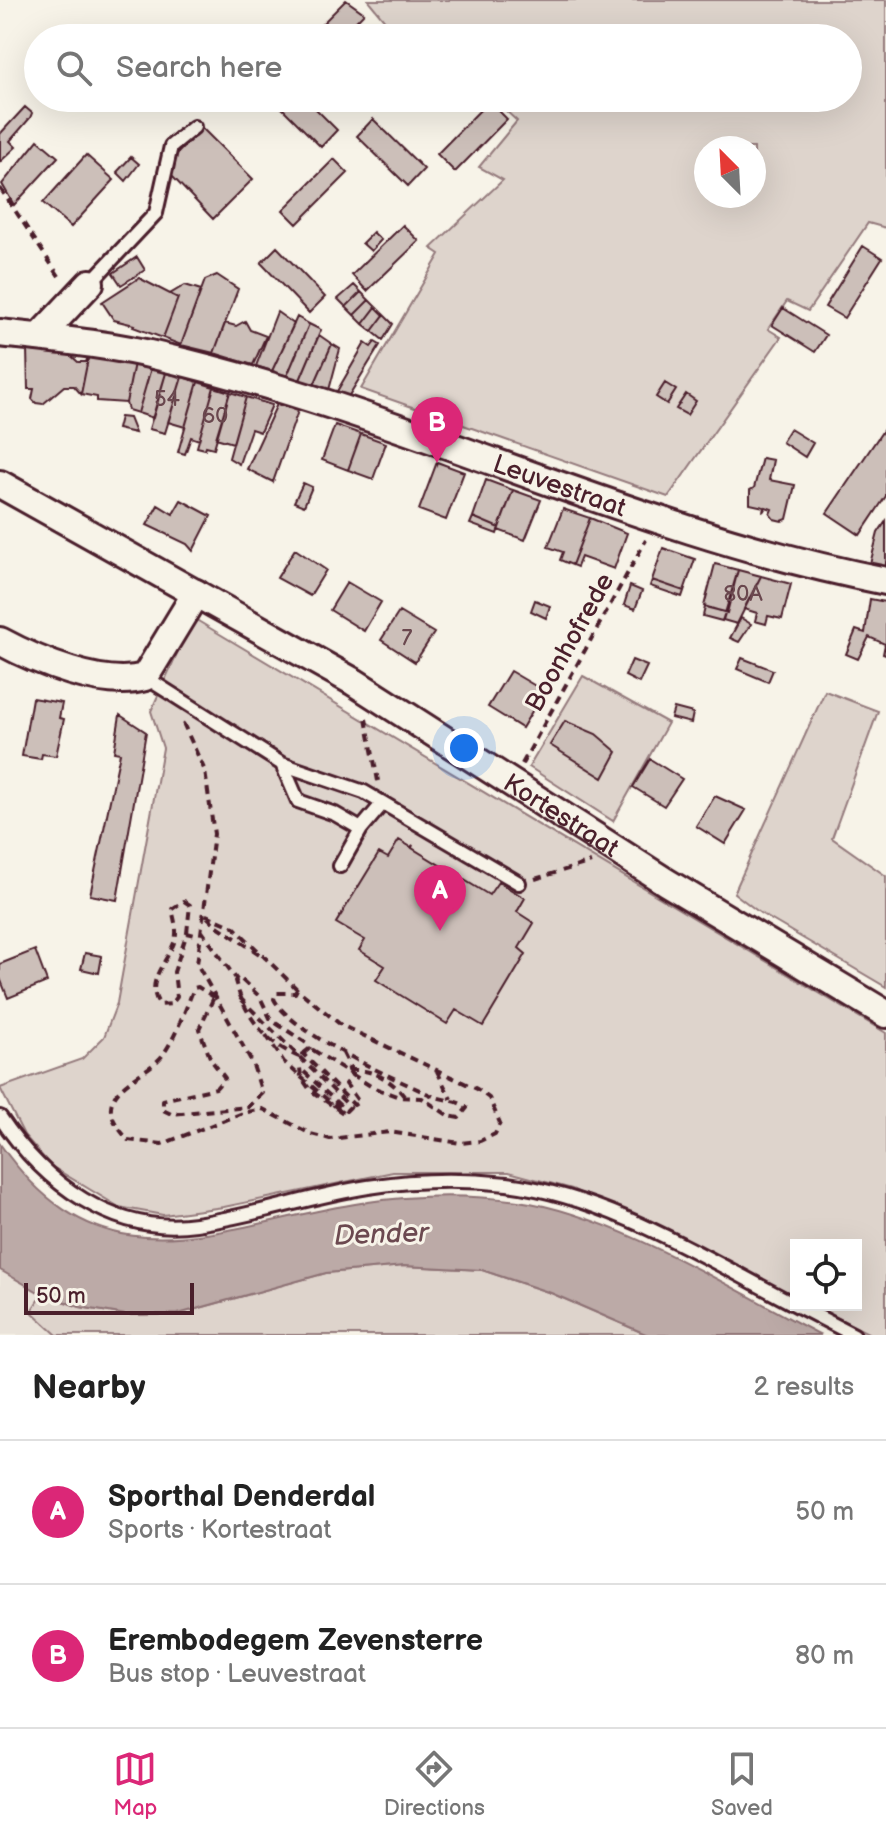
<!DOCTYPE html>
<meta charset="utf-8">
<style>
body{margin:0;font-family:"Balsamiq Sans",sans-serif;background:#f6f6f6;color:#222}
.controls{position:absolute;right:24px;bottom:24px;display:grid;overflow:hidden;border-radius:0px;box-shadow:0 8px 32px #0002}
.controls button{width:72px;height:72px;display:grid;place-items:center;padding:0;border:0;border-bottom:2px solid #e0e0e0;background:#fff;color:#222;font:40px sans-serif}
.compass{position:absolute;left:694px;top:136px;width:72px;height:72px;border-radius:50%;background:#fff;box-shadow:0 8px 32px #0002;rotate:336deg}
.scale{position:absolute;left:24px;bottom:20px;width:170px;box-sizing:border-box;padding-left:8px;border:4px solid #4a1f2b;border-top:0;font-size:22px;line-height:28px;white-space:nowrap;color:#4a1f2b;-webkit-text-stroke:6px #f7f3e8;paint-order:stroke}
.you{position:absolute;left:464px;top:748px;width:28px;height:28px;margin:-20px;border:6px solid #fff;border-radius:50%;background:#1a73e8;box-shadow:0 0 0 12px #1a73e833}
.badge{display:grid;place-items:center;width:52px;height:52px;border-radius:50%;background:#db2777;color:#fff;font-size:26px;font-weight:700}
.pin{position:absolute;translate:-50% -66px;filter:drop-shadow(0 2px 4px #0008)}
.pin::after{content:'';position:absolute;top:42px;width:28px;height:24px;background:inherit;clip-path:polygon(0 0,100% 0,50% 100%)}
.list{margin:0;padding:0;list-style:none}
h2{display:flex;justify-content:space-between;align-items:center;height:104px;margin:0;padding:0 32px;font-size:34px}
h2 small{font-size:26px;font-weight:400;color:#767676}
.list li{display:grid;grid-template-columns:52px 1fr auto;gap:24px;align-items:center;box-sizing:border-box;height:144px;padding:0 32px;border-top:2px solid #e0e0e0}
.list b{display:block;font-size:30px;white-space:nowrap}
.list p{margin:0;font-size:26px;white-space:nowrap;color:#767676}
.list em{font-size:26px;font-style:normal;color:#767676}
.icon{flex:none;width:44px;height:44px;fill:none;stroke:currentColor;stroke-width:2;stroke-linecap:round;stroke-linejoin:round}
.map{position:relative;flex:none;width:886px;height:1335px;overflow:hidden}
.search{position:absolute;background:#fff;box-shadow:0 8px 32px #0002;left:24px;right:24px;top:24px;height:88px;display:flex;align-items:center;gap:20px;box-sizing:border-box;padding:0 28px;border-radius:44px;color:#767676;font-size:30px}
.sheet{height:392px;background:#fff}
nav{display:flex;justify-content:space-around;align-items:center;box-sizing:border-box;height:112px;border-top:2px solid #e0e0e0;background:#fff;font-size:22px;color:#767676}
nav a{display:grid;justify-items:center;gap:4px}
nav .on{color:#db2777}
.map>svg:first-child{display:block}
</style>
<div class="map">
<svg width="886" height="1335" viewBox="0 0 886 1335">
<rect width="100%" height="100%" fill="#f7f3e8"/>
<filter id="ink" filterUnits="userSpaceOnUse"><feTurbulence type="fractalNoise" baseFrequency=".0125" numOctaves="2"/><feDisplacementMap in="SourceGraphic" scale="16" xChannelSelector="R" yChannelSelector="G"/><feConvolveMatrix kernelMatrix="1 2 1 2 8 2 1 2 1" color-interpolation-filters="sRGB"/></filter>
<g filter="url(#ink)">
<path fill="#eae3da" d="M0,1270L42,1294L31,1311L57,1335H0Z"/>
<path fill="#ded4cc" stroke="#947a7c" stroke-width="2" fill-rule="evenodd" d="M368,0H886V228L868,223L808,311L787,301L768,329L781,337L668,497L361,389L440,254L431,248L503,180L479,167L517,121L492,98H848V38H399ZM706,148H754V196H706Z
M193,618L886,1033V1335H872L811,1305H856V1245H796V1298L572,1189L509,1172H393L224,1207L163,1215L119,1207L51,1166L24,1135L0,1088L82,1059L104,1037L117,1003L163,748L151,711Z
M583,676L668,723L613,821L529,767Z
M825,691L878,711L832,838L886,876V987L760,913L734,893Z
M404,1266L482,1270L551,1293L648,1335H57L31,1311L42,1294L80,1307L126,1315L178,1314L326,1273Z"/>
<path fill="#bcaaa7" stroke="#8e7275" stroke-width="2" d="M0,1144C104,1293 217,1225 361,1203C413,1195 465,1194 518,1201C613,1214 734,1290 821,1335H648L551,1293L482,1270L404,1266L326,1273L178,1314L126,1315L80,1307L42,1294L0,1270Z"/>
<path fill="#ccbfb9" stroke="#4a1f2b" stroke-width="2" d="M346,0L364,13L340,38H308Z
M272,98H305L337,130L321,147Z
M489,101L507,119L455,172L437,154Z
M25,107L32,113L30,118L10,141L16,147L0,162V134Z
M373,119L424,169L408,186L357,136Z
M202,128L253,179L213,219L170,174L175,156Z
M38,140L58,157L14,205L2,184Z
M86,155L114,180L71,227L43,203Z
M131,157L139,164L126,181L117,172Z
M334,159L348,173L297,224L283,210Z
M403,225L419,241L367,291L352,275Z
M373,232L381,240L371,251L362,243Z
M863,246L882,258L844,318L825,307Z
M277,247L325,297L309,313L261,263Z
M137,257L145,270L121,285L113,273Z
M217,275L238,289L214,353L181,345L205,280Z
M139,278L178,298L163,338L133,327L134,325L114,320L102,302Z
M185,285L201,290L181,345L163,338L178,298L170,294Z
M354,285L361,292L346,307L338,299Z
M361,292L369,300L354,315L346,307Z
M369,300L376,307L363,324L354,315Z
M376,307L384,315L372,331L363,324Z
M783,308L826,335L815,352L772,325Z
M277,312L294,324L272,371L256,366Z
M384,315L393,324L383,340L372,331Z
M297,317L309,324L287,376L272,371Z
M245,321L250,330L266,336L253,365L214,353L225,323L236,326Z
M309,324L321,330L300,380L287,376Z
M319,335L332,344L314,385L300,380Z
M375,342L380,345L348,397L336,393L365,343L371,347Z
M332,344L340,349L329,390L314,385Z
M27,349L67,352L78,362H86L89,354L81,394L74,386H64L43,404L36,403L32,399L34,389H28Z
M89,354L134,363L126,403L97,401V397L81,394Z
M134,363L151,368L138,413L128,410L126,403Z
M151,368L166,373L153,418L138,413Z
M166,373L182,377L165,433L149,429Z
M182,377L198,382L185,427L168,422Z
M198,382L214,387L199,440L191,437L185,454L178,452Z
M665,383L676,390L667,404L656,397Z
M214,387L230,392L214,448L206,446L205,449L197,447Z
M230,392L246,397L233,443L216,438Z
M686,394L696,401L687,415L676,409Z
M246,397L272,405L260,432L251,429L239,464L229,458Z
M277,404L298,411L273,482L247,469Z
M120,417L129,418L135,433L117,429Z
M335,425L361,434L348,470L322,460Z
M886,426V496L860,535L827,513Z
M790,429L813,443L805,457L782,442Z
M361,434L386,443L373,479L348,470Z
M762,458L773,460L769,480L795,485L787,519L782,521L774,519L770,514L772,509L766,507L763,512L764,507L750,504V490L754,488Z
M437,462L464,472L446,520L419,510Z
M486,480L513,490L499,528L473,517Z
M303,483L312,487L304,506L294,502Z
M513,490L541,500L525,540L498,530Z
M181,500L211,516L193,551L187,544L147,525L158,505L173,514Z
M563,509L590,518L572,565L560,560L563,552L548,547Z
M473,517L499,528L497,534L470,524Z
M590,518L627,533L614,569L581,557L577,567L572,565Z
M886,521V567L870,564L878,533Z
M663,548L695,559L684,591L652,580Z
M295,549L326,570L310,596L277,578Z
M715,564L738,570L727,613L704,606Z
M738,570L761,576L737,624L723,620Z
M761,576L791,584L782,619L768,616L766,624L755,621L757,613L744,609Z
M652,580L684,591L682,597L650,586Z
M347,582L381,602L364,631L330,610Z
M630,586L642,591L635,609L624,605Z
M870,599L886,602V655L883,654L885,644L869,637L858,659L846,654L856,630L865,633Z
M535,600L550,606L546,618L531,611Z
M705,607L725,612L722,621L703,616Z
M399,612L434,633L415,662L381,640Z
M741,618L751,624L739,642L730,638Z
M742,658L773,670L768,682L737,669Z
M632,660L647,666L639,683L625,676Z
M510,671L544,691L522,728L488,707Z
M32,698L62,703L59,718L64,719L56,756L42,754L41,759L22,756Z
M674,708L693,713L691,723L671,718Z
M120,715L146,732L117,900L90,895L120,753L114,752Z
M565,721L596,734L617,752L603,778L550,745Z
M650,759L682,779L664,806L633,787Z
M715,796L746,810L725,844L696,826Z
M399,840L411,847L413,845L412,848L489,895L498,882L525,898L517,912L534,923L519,948L526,954L483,1026L456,1010L447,1024L376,980L385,966L359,950L365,940L336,923L379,853L388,858Z
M35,950L47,982L8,998L0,978V964Z
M85,953L102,956L99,973L81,969Z"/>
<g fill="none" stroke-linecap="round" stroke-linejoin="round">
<g stroke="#4a1f2b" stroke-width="18">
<path id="service" d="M90,283L156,213L171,146L194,127
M145,677L282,764L364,792L519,883
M282,764L298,801L335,814L361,829L340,866
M361,829L383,803
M0,1117C43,1182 113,1236 196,1224C254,1216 310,1196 368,1187C412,1180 463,1179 507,1184C610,1197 705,1258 796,1305
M796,1305L854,1335"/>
</g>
<g stroke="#4a1f2b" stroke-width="32">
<g id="minor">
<path id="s1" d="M0,333C54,339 109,344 162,357C409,414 637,533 886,581"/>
<path d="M39,337L90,283"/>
<path id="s2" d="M0,484L354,682L666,882L886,1014"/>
<path d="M0,641C37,661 103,689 145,677L196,593"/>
</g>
</g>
<path stroke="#4a1f2b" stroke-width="4" stroke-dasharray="8 6" stroke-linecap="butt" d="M0,188L61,279
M366,719L378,781
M183,723L205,771L214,834L197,964L252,1062L262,1093L248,1107L171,1114L163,1110V1100L216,1088L225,1078L211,1060L199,1029L214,997
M522,764L646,540
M535,879L591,862
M201,930L237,980
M187,933L190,905L184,901L172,909C174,919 178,930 175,940C168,962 143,982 160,1005L172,1004L177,997L174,972L187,933L199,936
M242,980L260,997L271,1020L308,1044L309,1049L299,1057C264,1042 245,1015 235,981Z
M297,989L295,993H276L274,999C292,1034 395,1079 433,1096C445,1101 457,1099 467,1108L459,1118L449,1116L422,1098L399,1097L372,1087L353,1075
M214,997L198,987L194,988C185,1010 176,1037 162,1056C149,1072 119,1082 112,1102C107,1116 120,1130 128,1140L162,1144L243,1113L263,1109L311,1134L330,1139L390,1132L460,1143L480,1141L495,1134L500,1123L489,1098L477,1089L341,1025L297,989L234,927L204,914L216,925L267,959
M240,998L350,1107L346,1111L300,1068L301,1077L284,1062L266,1035
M313,1050L353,1075L346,1084L359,1102L354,1105L303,1054Z
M343,1053L351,1069L345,1070C369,1068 389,1077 404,1096
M437,1071L451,1099
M301,1077L343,1113L310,1090Z"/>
<use href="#service" stroke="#f7f3e8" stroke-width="12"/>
<use href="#minor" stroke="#f7f3e8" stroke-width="26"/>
</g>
</g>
<g text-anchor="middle" stroke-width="6" stroke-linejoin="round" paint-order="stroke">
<g font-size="22" fill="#6a474e">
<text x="167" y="406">54</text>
<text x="215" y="423">60</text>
<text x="743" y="601">80A</text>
<text x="407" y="645">7</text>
</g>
<g font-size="26" fill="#4a1f2b" stroke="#f7f3e8">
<text dy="9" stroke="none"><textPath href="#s1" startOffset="582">Leuvestraat</textPath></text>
<text transform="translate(569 642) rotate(-61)" y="9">Boonhofrede</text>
<text dy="9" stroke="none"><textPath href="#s2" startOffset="652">Kortestraat</textPath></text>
</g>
<g font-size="28" font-style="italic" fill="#6c4950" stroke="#f7f3e8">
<text transform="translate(381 1233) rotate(-2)" y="10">Dender</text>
</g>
</g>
</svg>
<div class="controls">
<button><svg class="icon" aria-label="locate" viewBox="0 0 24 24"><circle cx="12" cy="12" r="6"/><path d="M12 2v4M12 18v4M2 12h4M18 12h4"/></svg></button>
</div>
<svg class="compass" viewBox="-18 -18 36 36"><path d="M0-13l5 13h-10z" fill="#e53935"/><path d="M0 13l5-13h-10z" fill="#767676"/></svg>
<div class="scale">50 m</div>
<div class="you"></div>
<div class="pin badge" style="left:440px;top:931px">A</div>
<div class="pin badge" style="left:437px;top:463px">B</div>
<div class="search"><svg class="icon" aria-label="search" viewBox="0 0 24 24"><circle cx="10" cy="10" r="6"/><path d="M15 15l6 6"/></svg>Search here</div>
</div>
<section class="sheet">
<h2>Nearby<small>2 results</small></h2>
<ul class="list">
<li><span class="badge">A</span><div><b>Sporthal Denderdal</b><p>Sports · Kortestraat</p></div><em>50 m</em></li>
<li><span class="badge">B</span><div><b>Erembodegem Zevensterre</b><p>Bus stop · Leuvestraat</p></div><em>80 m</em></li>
</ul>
</section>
<nav>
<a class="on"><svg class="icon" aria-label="map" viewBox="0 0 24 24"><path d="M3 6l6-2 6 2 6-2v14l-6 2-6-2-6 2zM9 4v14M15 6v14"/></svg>Map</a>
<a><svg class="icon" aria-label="directions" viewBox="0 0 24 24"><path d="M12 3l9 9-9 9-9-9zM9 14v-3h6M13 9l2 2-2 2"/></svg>Directions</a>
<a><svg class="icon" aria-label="saved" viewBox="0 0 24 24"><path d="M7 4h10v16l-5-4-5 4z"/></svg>Saved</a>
</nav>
